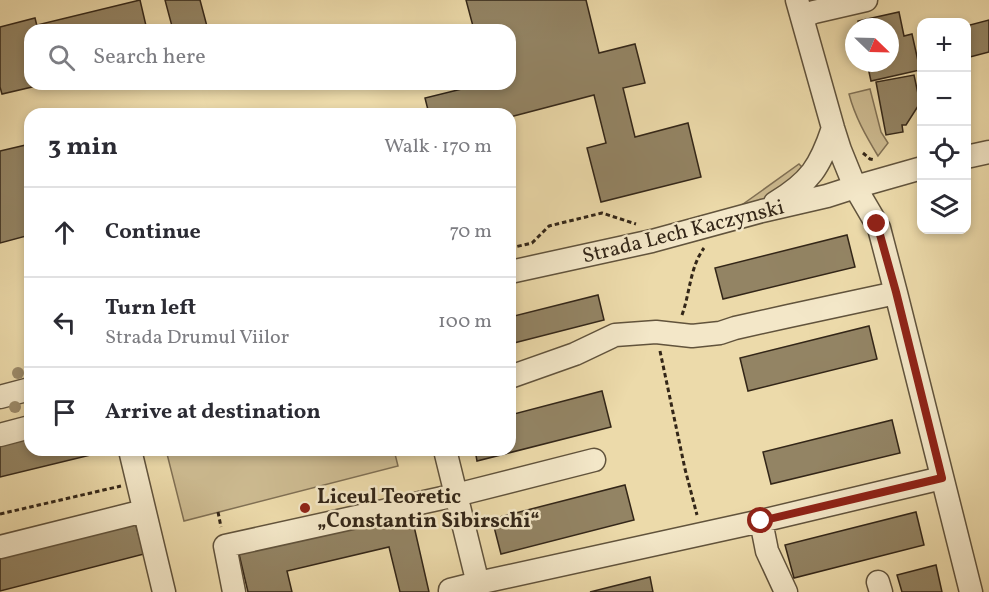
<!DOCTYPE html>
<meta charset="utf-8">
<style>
body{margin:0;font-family:Vollkorn,serif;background:#f7f7f7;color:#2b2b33}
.controls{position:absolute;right:18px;top:18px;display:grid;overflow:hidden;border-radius:12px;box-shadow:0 3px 9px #0003}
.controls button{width:54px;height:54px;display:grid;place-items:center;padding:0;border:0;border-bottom:2px solid #e1e1e2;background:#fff;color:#2b2b33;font:30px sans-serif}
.compass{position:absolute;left:845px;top:18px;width:54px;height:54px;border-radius:50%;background:#fff;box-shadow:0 3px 9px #0003;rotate:113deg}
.stop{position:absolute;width:18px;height:18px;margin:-14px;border:4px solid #8f2418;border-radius:50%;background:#fff}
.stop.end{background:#8f2418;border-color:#fff;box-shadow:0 2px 6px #0008}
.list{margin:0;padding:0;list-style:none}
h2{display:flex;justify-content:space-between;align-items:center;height:78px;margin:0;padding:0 24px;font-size:26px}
h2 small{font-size:20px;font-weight:400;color:#7c7c81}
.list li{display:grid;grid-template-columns:39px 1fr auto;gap:18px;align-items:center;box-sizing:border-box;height:90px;padding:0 24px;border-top:2px solid #e1e1e2}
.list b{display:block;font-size:22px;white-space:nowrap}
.list p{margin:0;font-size:20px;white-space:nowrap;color:#7c7c81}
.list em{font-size:20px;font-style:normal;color:#7c7c81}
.icon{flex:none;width:33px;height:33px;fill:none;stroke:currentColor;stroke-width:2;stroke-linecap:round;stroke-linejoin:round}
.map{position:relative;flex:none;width:989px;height:592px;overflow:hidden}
.search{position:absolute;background:#fff;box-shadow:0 3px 9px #0003;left:24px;top:24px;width:492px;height:66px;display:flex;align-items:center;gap:15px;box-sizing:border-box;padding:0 21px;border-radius:18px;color:#7c7c81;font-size:22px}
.panel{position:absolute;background:#fff;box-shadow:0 3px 9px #0003;left:24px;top:108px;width:492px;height:348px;border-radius:18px}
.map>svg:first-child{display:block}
</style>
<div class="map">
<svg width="989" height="592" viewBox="0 0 989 592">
<rect width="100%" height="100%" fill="#ecdaaa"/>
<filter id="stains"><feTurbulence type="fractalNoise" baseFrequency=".00333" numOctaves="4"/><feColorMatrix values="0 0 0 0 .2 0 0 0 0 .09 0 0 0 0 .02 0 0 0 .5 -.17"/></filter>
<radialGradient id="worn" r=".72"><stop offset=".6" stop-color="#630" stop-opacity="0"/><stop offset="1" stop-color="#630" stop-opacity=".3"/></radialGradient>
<path fill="#cdbb91" stroke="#807054" stroke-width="1.5" d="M870,89L881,132L888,143L878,156C866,136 855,117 849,94Z
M799,164L806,171L758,205L739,207Z
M166,450H394L398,466L184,521Z"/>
<path fill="#938464" stroke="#332618" stroke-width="1.5" d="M140,0L147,30H38L37,25Z
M165,0H200L208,30H173Z
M466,0H586L599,53L635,44L645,83L623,88L635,137L688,123L701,177L601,202L587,148L606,143L594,95L510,117V114H429L425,98L482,84H510V30H474Z
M899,12L904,36L912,34L920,70L871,81L867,63H890V27H859L858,21Z
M35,18L38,30H30V84H45L2,94L0,87V27Z
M989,20V52L966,58V26Z
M914,75L920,103L906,125H902L903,132L886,135L876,82Z
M30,144V235L0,243V151Z
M847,235L855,267L723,299L715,268Z
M598,295L604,320L510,344V317Z
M869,326L877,359L748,391L740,358Z
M602,391L611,427L477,461L475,450H510V415Z
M892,420L900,453L771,484L763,452Z
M30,434V450H111L0,477V441Z
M625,485L634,520L501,554L492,519Z
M916,512L924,545L794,578L785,545Z
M411,513L429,592H400L389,547L287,571L292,592H248L239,554Z
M135,522L144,554L0,591V556Z
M936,565L942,592H902L897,575Z
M650,577L653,592H590Z"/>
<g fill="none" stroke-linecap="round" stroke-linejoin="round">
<g stroke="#61533c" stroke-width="25">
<path id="minor" d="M797,0L833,128L840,150L855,187L879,228L896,293L971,592
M802,17L814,12L866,0
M966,157L989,152
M775,203C810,182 820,167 833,128
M510,272L652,241L762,211L827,196L855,187L922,168
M510,377L575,354L615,335L656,332L692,336L720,333L735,328L789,316L896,293
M0,397L30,389
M0,435L30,427
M130,450L164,592
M445,450L480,592
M761,521L767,551L786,592
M0,547L144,511
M878,582L881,592
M234,592L225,546L456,495L594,460
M450,592V590L478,583L761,521L942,478"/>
</g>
<path stroke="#332618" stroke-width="3" stroke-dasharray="4.5 3" stroke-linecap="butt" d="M863,153L870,159L875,160
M510,248L532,243L549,226L602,213L636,224
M682,315C690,293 690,267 704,248
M660,351L685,469L697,515
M218,512L221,527
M0,514L121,486"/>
<use href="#minor" stroke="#f3e7c8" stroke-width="22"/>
</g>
<g fill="#9c8b6a">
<circle cx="18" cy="373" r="6"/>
<circle cx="15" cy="407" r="6"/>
</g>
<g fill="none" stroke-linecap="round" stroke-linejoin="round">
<path stroke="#8f2418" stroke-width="8" d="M761,521L942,478L896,292L877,224"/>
</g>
<circle fill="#8f2418" stroke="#f3e7c8" stroke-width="2" cx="305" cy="508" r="6"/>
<g text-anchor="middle" stroke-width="5" stroke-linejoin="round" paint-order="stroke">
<g font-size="21" fill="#332618" stroke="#f3e7c8">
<text transform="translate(683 231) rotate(-14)" y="7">Strada Lech Kaczynski</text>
</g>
<g font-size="21" font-weight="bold" fill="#332618" stroke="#f3e7c8" text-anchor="start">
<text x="317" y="503">Liceul Teoretic<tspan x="317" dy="24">„Constantin Sibirschi“</tspan></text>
</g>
</g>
<rect width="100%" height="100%" filter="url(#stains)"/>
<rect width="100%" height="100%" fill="url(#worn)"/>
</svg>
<div class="controls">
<button>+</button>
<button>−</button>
<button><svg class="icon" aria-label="locate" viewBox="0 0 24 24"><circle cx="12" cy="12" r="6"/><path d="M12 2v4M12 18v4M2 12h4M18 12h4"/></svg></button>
<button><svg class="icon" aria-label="layers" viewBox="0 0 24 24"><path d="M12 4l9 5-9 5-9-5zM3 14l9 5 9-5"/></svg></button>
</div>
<svg class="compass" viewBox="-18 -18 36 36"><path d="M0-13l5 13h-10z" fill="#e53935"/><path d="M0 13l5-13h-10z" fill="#7c7c81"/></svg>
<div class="stop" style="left:761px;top:521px"></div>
<div class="stop end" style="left:877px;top:224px"></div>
<div class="search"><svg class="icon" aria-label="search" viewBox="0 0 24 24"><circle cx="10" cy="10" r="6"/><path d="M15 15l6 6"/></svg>Search here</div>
<section class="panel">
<h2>3 min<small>Walk · 170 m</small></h2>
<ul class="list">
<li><svg class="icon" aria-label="ahead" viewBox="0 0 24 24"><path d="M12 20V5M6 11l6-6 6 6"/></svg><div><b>Continue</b></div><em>70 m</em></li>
<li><svg class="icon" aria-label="left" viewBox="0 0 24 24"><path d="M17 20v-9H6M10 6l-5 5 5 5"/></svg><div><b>Turn left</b><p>Strada Drumul Viilor</p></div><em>100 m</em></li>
<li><svg class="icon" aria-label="arrive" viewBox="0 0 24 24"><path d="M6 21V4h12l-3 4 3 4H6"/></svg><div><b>Arrive at destination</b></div></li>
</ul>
</section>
</div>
